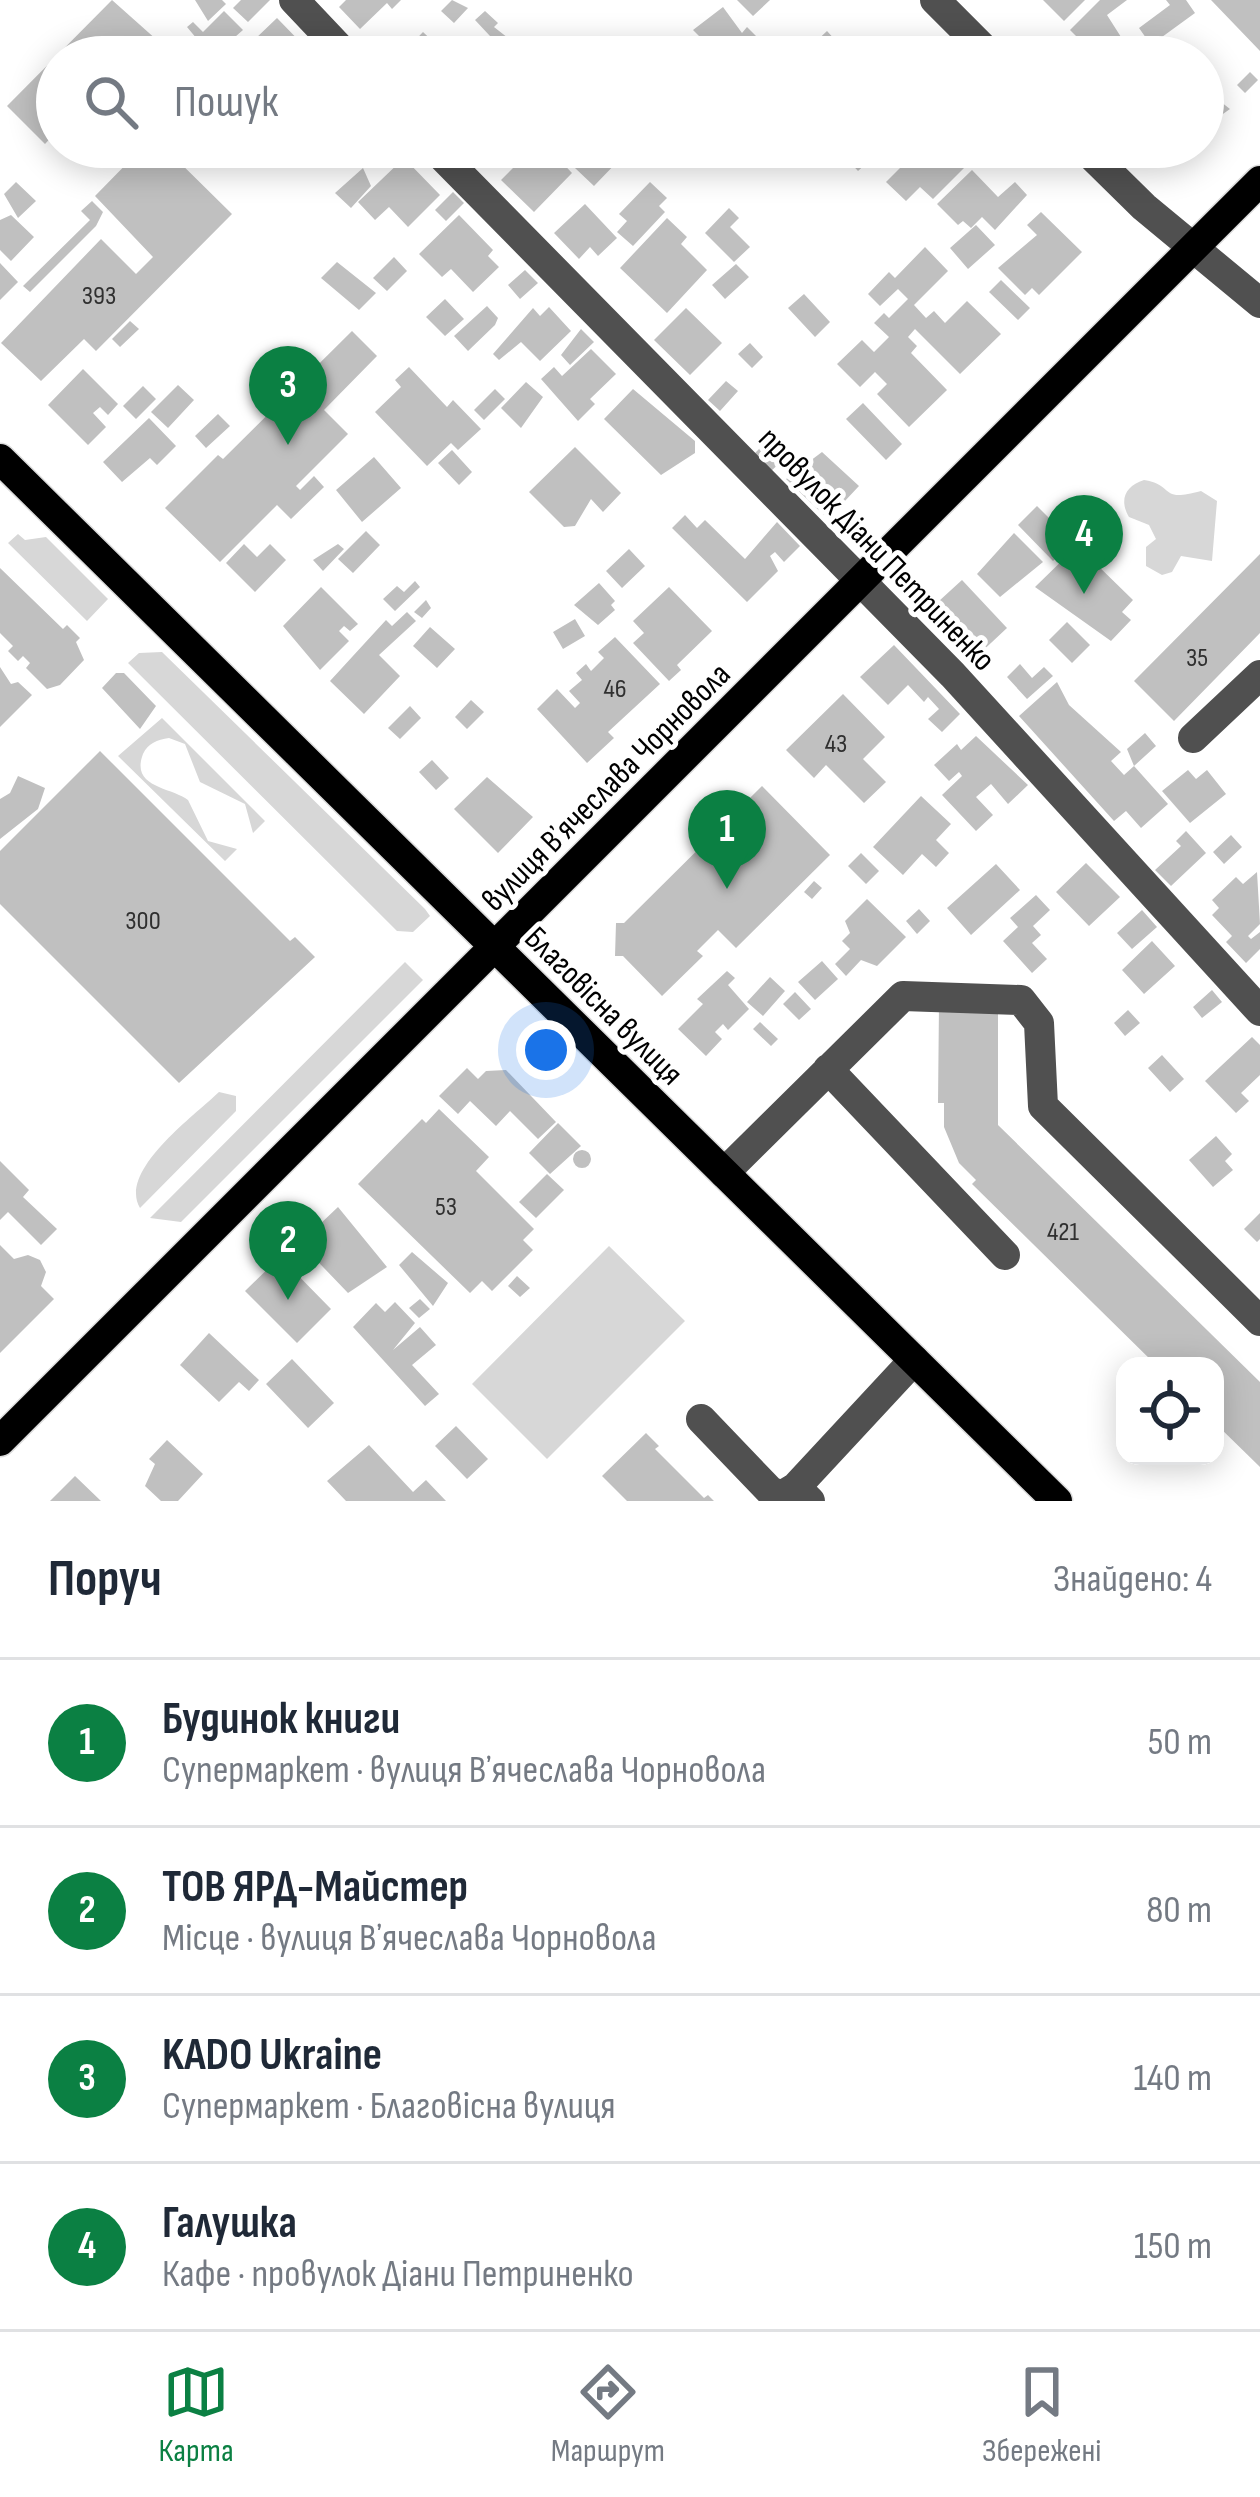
<!DOCTYPE html>
<html lang="uk">
<meta charset="utf-8">
<style>
body{margin:0;font-family:"Sofia Sans Condensed",sans-serif;background:#f2f2f3;color:#1f2937}
.controls{position:absolute;right:36px;bottom:36px;display:grid;overflow:hidden;border-radius:24px;box-shadow:0 6px 30px #0003}
.controls button{width:108px;height:108px;display:grid;place-items:center;padding:0;border:0;border-bottom:3px solid #e0e1e3;background:#fff;color:#1f2937;font:60px sans-serif}
.you{position:absolute;left:546px;top:1050px;width:42px;height:42px;margin:-30px;border:9px solid #fff;border-radius:50%;background:#1a73e8;box-shadow:0 0 0 18px #1a73e833}
.badge{display:grid;place-items:center;width:78px;height:78px;border-radius:50%;background:#0b8043;color:#fff;font-size:39px;font-weight:700}
.pin{position:absolute;translate:-50% -99px;filter:drop-shadow(0 3px 6px #0008)}
.pin::after{content:'';position:absolute;top:63px;width:42px;height:36px;background:inherit;clip-path:polygon(0 0,100% 0,50% 100%)}
.list{margin:0;padding:0;list-style:none}
h2{display:flex;justify-content:space-between;align-items:center;height:156px;margin:0;padding:0 48px;font-size:51px}
h2 small{font-size:39px;font-weight:400;color:#747a83}
.list li{display:grid;grid-template-columns:78px 1fr auto;gap:36px;align-items:center;box-sizing:border-box;height:168px;padding:0 48px;border-top:3px solid #e0e1e3}
.list b{display:block;font-size:45px;white-space:nowrap}
.list p{margin:0;font-size:39px;white-space:nowrap;color:#747a83}
.list em{font-size:39px;font-style:normal;color:#747a83}
.icon{flex:none;width:66px;height:66px;fill:none;stroke:currentColor;stroke-width:2;stroke-linecap:round;stroke-linejoin:round}
.map{position:relative;flex:none;width:1260px;height:1501px;overflow:hidden}
.search{position:absolute;background:#fff;box-shadow:0 6px 30px #0003;left:36px;right:36px;top:36px;height:132px;display:flex;align-items:center;gap:30px;box-sizing:border-box;padding:0 42px;border-radius:66px;color:#747a83;font-size:45px}
.sheet{height:828px;background:#fff}
nav{display:flex;justify-content:space-around;align-items:center;box-sizing:border-box;height:168px;border-top:3px solid #e0e1e3;background:#fff;font-size:33px;color:#747a83}
nav a{display:grid;justify-items:center;gap:6px}
nav .on{color:#0b8043}
.map>svg:first-child{display:block}
</style>
<div class="map">
<svg width="1260" height="1501" viewBox="0 0 1260 1501">
<rect width="100%" height="100%" fill="#fff"/>
<path fill="#d7d7d7" d="M1144,480C1176,485 1158,503 1201,491L1217,501L1212,561L1181,556L1172,572L1162,575L1146,566V547L1156,539L1149,525L1129,517C1119,500 1125,486 1144,480Z
M18,534L25,540L46,537L108,599L87,621L8,543Z
M162,652L425,909L430,916L413,932L397,931L128,663L139,653Z
M162,718L265,821L253,833L245,804L200,782L185,744L169,738C157,740 148,743 143,754C130,788 172,787 188,800L208,841L237,849L225,861L118,756Z
M405,962L423,980L181,1222L150,1218Z
M219,1092L236,1096V1111L140,1208C118,1171 193,1117 219,1092Z
M609,1246L685,1321L547,1459L472,1384Z"/>
<path fill="#c0c0c0" d="M112,0L176,57H57V131L45,144L7,106Z
M195,0H222L226,4L208,21Z
M241,0H270L248,22L233,8Z
M346,0H401L392,9L387,3L360,29L339,7Z
M452,0L468,8L454,23L441,11Z
M737,0H770L753,16Z
M1043,0H1085L1064,21Z
M1100,0H1127L1107,15L1121,37L1097,57L1070,30Z
M1166,0H1186L1195,13L1151,45L1139,28L1170,5Z
M1211,0H1260V51Z
M723,7L742,33L747,27L776,56L781,50L788,57H720L693,30Z
M224,11L243,30L212,57L187,27L193,22L203,32Z
M485,11L498,23L494,27L512,41L496,57L480,45L490,36L475,20Z
M277,18L310,52L304,57H236Z
M827,31L837,42L816,57L808,49Z
M423,32L443,51L449,45L461,57H399Z
M862,41L878,57H846Z
M1250,72L1258,80L1245,93L1237,85Z
M1203,88L1230,109L1203,128Z
M143,147H164L232,214L96,351L84,339L41,381L1,343L101,239L136,274L153,257L95,196Z
M334,147H363L347,162Z
M373,147H398L377,167L365,155Z
M579,147H608L620,159L594,186L575,168L587,155Z
M796,147H835L815,166Z
M853,147H884L858,171L844,156Z
M895,147H960L953,154L966,166L933,199L920,187L906,201L886,182L908,160Z
M533,148L549,165L557,157L572,173L534,212L501,180Z
M404,158L440,195L408,227L389,207L375,220L358,202Z
M363,168L371,186L351,208L335,193Z
M972,170L998,197L1015,182L1027,195L995,230L982,217L971,228L963,221L958,225L937,204Z
M16,182L36,201L18,218L4,194Z
M650,182L667,198L659,206L665,212L633,246L617,232L627,221L619,214Z
M453,192L464,203L446,221L435,210Z
M92,201L103,212L96,226L30,292L23,286L90,220L81,211Z
M585,204L617,238L598,256L590,247L579,259L554,233Z
M729,208L739,218L730,227L750,247L734,262L705,233Z
M1041,212L1082,252L1039,295L1032,288L1025,295L998,268L1037,235L1027,225Z
M11,215L34,237L11,261L0,250V220Z
M459,215L493,250L488,256L499,267L473,292L451,269L442,277L419,254Z
M667,218L687,237L681,244L707,270L667,313L620,268Z
M976,225L995,245L968,269L950,248Z
M925,247L948,271L914,305L926,318L934,311L945,323L967,301L1001,334L960,374L915,329L908,337L917,346L911,353L947,390L909,427L877,394L887,384L875,372L860,387L837,364L862,340L874,352L889,337L874,323L884,313L889,318L908,299L898,289L880,306L868,294L889,272L895,278Z
M394,257L407,271L387,291L373,278Z
M337,262L376,293L359,310L321,278Z
M0,263L18,282L0,300Z
M736,264L749,277L725,299L712,285Z
M525,270L538,283L520,299L508,285Z
M1001,280L1030,308L1018,320L989,292Z
M804,294L830,322L815,337L788,308Z
M445,299L464,319L445,336L426,317Z
M487,306L498,318L495,325L468,351L454,336Z
M549,307L571,331L540,361L521,342L499,360L493,354L533,308L540,316Z
M686,308L722,343L690,375L654,340Z
M130,321L139,329L120,347L112,339Z
M581,329L594,342L570,365L561,355Z
M352,331L377,356L324,410L348,434L296,486L300,490L314,476L324,487L291,519L277,505L220,562L165,508L218,455L223,459Z
M750,343L763,357L752,368L738,354Z
M591,349L616,374L590,399L595,404L578,421L541,379L554,367L562,376Z
M409,367L447,407L453,400L481,429L458,450L451,443L427,466L375,412L401,387L395,380Z
M83,369L118,404L108,415L100,407L93,413L106,427L88,445L48,405Z
M726,381L738,391L720,411L708,400Z
M526,382L543,397L521,428L501,408Z
M178,385L194,400L168,428L151,412Z
M143,386L156,399L136,419L123,406Z
M495,389L505,399L484,420L474,410Z
M633,389L695,441V453L661,475L604,419Z
M863,403L902,444L886,460L846,419Z
M218,414L230,426L206,448L195,436Z
M149,418L176,446L157,465L150,458L122,482L103,462Z
M764,444L781,462L771,471L754,454Z
M575,447L621,493L603,512L591,499L575,526L564,527L529,492Z
M452,450L472,472L459,485L438,463Z
M822,452L859,486L828,519L786,479Z
M374,457L401,488L362,522L336,490Z
M1037,506L1073,542L1053,561L1018,525Z
M685,515L697,528L705,520L745,559L777,522L800,546L784,562L775,552L770,556L778,571L747,602L672,528Z
M366,531L380,545L353,573L338,559Z
M1014,533L1043,562L1000,597L977,574Z
M244,544L257,557L270,544L286,560L255,592L226,563Z
M338,544L344,549L323,571L313,560Z
M629,549L645,566L622,588L606,571Z
M1073,550L1087,564L1091,559L1133,600L1122,612L1131,620L1111,641L1035,587Z
M1260,554V633L1174,721L1134,681Z
M0,568L63,629L67,625L80,638L76,642L84,660L60,685L47,689L26,668L30,663L23,656L18,661L8,651L13,646L0,633Z
M962,580L1007,628L976,657L940,617L947,610L939,601Z
M415,581L420,587L395,611L383,599L397,586L404,592Z
M599,583L615,601L611,605L615,610L598,625L574,605Z
M321,587L358,624L350,631L344,626L339,631L349,641L320,670L283,626Z
M669,587L712,631L677,665L681,670L669,681L633,643L644,633L633,621Z
M426,600L431,608L422,618L414,612Z
M407,612L416,621L379,655L400,676L364,714L330,681L386,620L392,626Z
M575,619L585,636L563,649L553,632Z
M1067,622L1090,645L1072,663L1049,640Z
M430,627L455,649L437,668L413,646Z
M615,637L660,684L608,732L614,738L587,763L537,709L557,689L575,708L580,703L569,691L582,680L576,673L586,664L591,671L604,658L598,652Z
M894,645L960,714L942,732L928,719L939,709L928,697L924,702L908,685L888,705L860,677Z
M1020,664L1032,678L1044,667L1053,676L1027,699L1007,677Z
M0,667L11,684L18,682L32,695L0,727Z
M116,673H124L156,706L140,729L102,688Z
M1057,682L1069,705L1121,752L1111,761L1124,775L1134,766L1168,804L1141,828L1126,811L1114,821L1019,716Z
M843,694L885,737L863,759L886,782L864,803L826,765L814,778L786,750Z
M471,700L484,712L467,729L455,717Z
M410,706L421,718L400,739L388,728Z
M1145,733L1156,746L1134,766L1127,749Z
M976,736L1028,785L1008,804L991,784L976,797L993,815L976,831L942,795L962,776L959,772L949,781L934,765L957,744L961,750Z
M100,751L290,941L295,937L315,957L179,1083L0,904V851Z
M432,760L449,778L436,790L419,772Z
M1188,770L1196,779L1207,770L1226,794L1190,823L1162,791Z
M18,776L45,788L38,809L0,839V799L10,793Z
M487,777L533,817L498,853L454,809Z
M762,786L830,855L736,948L718,930L697,951L703,956L662,996L623,956H615L616,923H624Z
M921,796L951,824L936,840L949,853L936,867L922,854L903,875L873,847Z
M1186,831L1206,853L1171,886L1155,870L1181,846L1176,841Z
M1231,835L1242,847L1224,864L1213,852Z
M861,853L879,871L866,884L848,866Z
M1086,863L1120,897L1089,926L1056,892Z
M996,864L1020,890L971,935L947,908Z
M1257,872L1260,924L1248,936L1251,939L1260,932V949L1246,963L1226,942L1232,936L1212,915L1219,908L1212,900L1236,877L1243,884Z
M814,881L822,888L812,899L804,892Z
M1036,895L1050,910L1033,926L1041,935L1032,943L1047,959L1032,973L1003,941L1018,927L1010,918Z
M867,899L906,937L877,966L861,960L846,976L835,964L850,949L842,941L850,933L845,921Z
M919,909L930,921L917,934L906,921Z
M1142,910L1157,927L1132,949L1117,933Z
M1152,941L1175,966L1144,994L1122,970Z
M822,961L838,979L815,1000L798,982Z
M727,971L735,978L728,985L749,1009L728,1030L723,1024L715,1032L722,1039L706,1056L678,1029L703,1004L697,999Z
M770,977L785,991L763,1016L747,1002Z
M1212,990L1222,1002L1202,1018L1193,1007Z
M795,992L811,1009L799,1020L783,1004Z
M939,1004H998V1125L1260,1382V1467L1215,1423V1366H1157L972,1184L976,1180L959,1163L944,1127V1103H938Z
M1128,1010L1140,1023L1125,1036L1114,1023Z
M760,1022L778,1039L771,1046L753,1029Z
M1252,1037L1260,1045V1075L1241,1093L1249,1101L1236,1113L1205,1081Z
M1162,1055L1184,1079L1170,1092L1148,1068Z
M467,1068L478,1079L486,1071L506,1070L556,1122L538,1139L510,1111L496,1126L470,1101L458,1114L439,1096Z
M439,1109L489,1157L476,1171L534,1229L523,1240L533,1250L492,1291L482,1281L470,1293L358,1184L422,1119L426,1123Z
M558,1123L581,1146L550,1174L529,1153Z
M1216,1136L1232,1154L1225,1161L1233,1170L1213,1187L1189,1160Z
M573 1159a9 9 0 1 1 18 0a9 9 0 1 1-18 0Z
M0,1161L29,1190L23,1197L57,1229L41,1245L8,1212L0,1220Z
M547,1174L564,1190L536,1218L519,1202Z
M338,1207L387,1267L348,1293L300,1243Z
M1260,1213V1239L1257,1242L1244,1229Z
M0,1245L14,1259L28,1255L40,1260L46,1272L41,1286L54,1299L0,1353Z
M412,1252L448,1283L433,1306L399,1265Z
M280,1257L331,1309L297,1343L245,1291Z
M517,1276L530,1288L520,1297L508,1286Z
M420,1299L430,1309L419,1318L409,1308Z
M395,1302L415,1323L393,1350L420,1327L436,1345L412,1365L439,1394L425,1406L353,1327L376,1303L385,1312Z
M209,1333L259,1380L249,1391L239,1382L219,1402L180,1365Z
M292,1359L334,1403L308,1428L266,1384Z
M456,1426L488,1459L467,1479L435,1446Z
M646,1433L659,1446L655,1449L704,1498L708,1495L714,1501H627L602,1476Z
M167,1440L203,1474L178,1501H161L145,1486L155,1464L149,1459Z
M369,1445L413,1492L426,1480L446,1501H346L327,1481Z
M75,1476L101,1501H50Z"/>
<g fill="none" stroke-linecap="round" stroke-linejoin="round">
<g stroke="#dbdbdb" stroke-width="33">
<path id="major" d="M0,459L1057,1501
M0,1441L1260,181"/>
</g>
<path stroke="#505050" stroke-width="30" d="M294,0L348,57
M935,0L992,57
M433,147L953,675L1260,1011
M1083,147L1144,207L1260,303
M1193,738L1260,675
M828,1069L1005,1255
M724,1173L903,996L1021,1000L1039,1023L1043,1106L1260,1321
M701,1419L770,1491L781,1496L796,1487
M810,1501L796,1487L914,1360"/>
<use href="#major" stroke="#000" stroke-width="30"/>
</g>
<g text-anchor="middle" stroke-width="10" stroke-linejoin="round" paint-order="stroke">
<g font-size="27" fill="#303030">
<text x="99" y="304">393</text>
<text x="1197" y="666">35</text>
<text x="615" y="697">46</text>
<text x="836" y="752">43</text>
<text x="143" y="929">300</text>
<text x="446" y="1215">53</text>
<text x="1063" y="1240">421</text>
</g>
<g font-size="33" fill="#000" stroke="#fff">
<text transform="translate(878 548) rotate(46)" y="12">провулок Діани Петриненко</text>
<text transform="translate(605 786) rotate(-45)" y="12">вулиця Вʼячеслава Чорновола</text>
<text transform="translate(605 1005) rotate(45)" y="12">Благовісна вулиця</text>
</g>
</g>
</svg>
<div class="controls">
<button><svg class="icon" aria-label="locate" viewBox="0 0 24 24"><circle cx="12" cy="12" r="6"/><path d="M12 2v4M12 18v4M2 12h4M18 12h4"/></svg></button>
</div>
<div class="you"></div>
<div class="pin badge" style="left:727px;top:889px">1</div>
<div class="pin badge" style="left:288px;top:1300px">2</div>
<div class="pin badge" style="left:288px;top:445px">3</div>
<div class="pin badge" style="left:1084px;top:594px">4</div>
<div class="search"><svg class="icon" aria-label="search" viewBox="0 0 24 24"><circle cx="10" cy="10" r="6"/><path d="M15 15l6 6"/></svg>Пошук</div>
</div>
<section class="sheet">
<h2>Поруч<small>Знайдено: 4</small></h2>
<ul class="list">
<li><span class="badge">1</span><div><b>Будинок книги</b><p>Супермаркет · вулиця Вʼячеслава Чорновола</p></div><em>50 m</em></li>
<li><span class="badge">2</span><div><b>ТОВ ЯРД-Майстер</b><p>Місце · вулиця Вʼячеслава Чорновола</p></div><em>80 m</em></li>
<li><span class="badge">3</span><div><b>KADO Ukraine</b><p>Супермаркет · Благовісна вулиця</p></div><em>140 m</em></li>
<li><span class="badge">4</span><div><b>Галушка</b><p>Кафе · провулок Діани Петриненко</p></div><em>150 m</em></li>
</ul>
</section>
<nav>
<a class="on"><svg class="icon" aria-label="map" viewBox="0 0 24 24"><path d="M3 6l6-2 6 2 6-2v14l-6 2-6-2-6 2zM9 4v14M15 6v14"/></svg>Карта</a>
<a><svg class="icon" aria-label="directions" viewBox="0 0 24 24"><path d="M12 3l9 9-9 9-9-9zM9 14v-3h6M13 9l2 2-2 2"/></svg>Маршрут</a>
<a><svg class="icon" aria-label="saved" viewBox="0 0 24 24"><path d="M7 4h10v16l-5-4-5 4z"/></svg>Збережені</a>
</nav>
